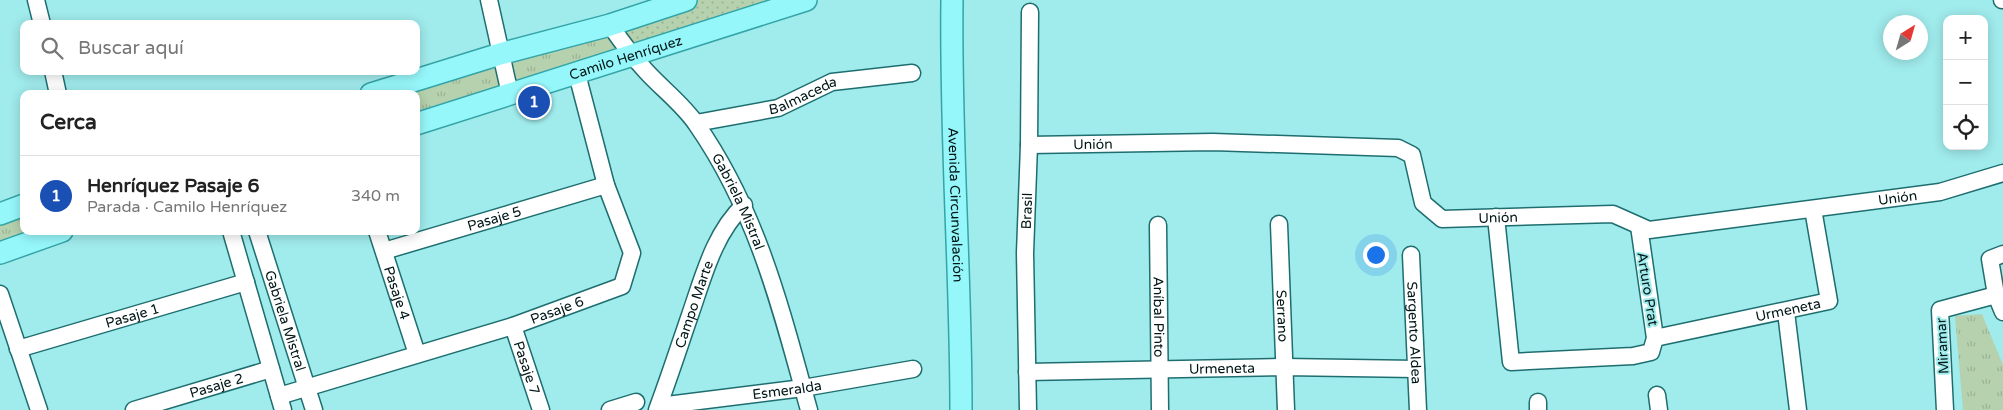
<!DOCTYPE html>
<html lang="es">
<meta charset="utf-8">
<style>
body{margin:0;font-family:"Varela Round",sans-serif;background:#f6f6f6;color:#222}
.controls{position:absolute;right:15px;top:15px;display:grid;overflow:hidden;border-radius:10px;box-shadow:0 2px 12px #0003}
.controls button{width:45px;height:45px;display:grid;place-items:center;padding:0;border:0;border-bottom:1px solid #e0e0e0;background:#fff;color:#222;font:25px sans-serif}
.compass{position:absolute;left:1883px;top:15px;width:45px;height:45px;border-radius:50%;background:#fff;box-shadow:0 2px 12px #0003;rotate:37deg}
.you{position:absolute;left:1375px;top:254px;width:18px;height:18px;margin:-12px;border:4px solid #fff;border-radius:50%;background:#1a73e8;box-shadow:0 0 0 8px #1a73e833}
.badge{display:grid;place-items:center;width:32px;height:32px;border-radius:50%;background:#c7374b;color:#fff;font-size:16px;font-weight:700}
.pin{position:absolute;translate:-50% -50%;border:2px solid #fff;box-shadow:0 1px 5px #0006}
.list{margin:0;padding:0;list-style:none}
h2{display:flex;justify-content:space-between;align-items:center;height:65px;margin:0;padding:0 20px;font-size:21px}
h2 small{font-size:16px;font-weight:400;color:#767676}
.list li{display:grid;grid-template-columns:32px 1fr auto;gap:15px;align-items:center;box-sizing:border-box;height:80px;padding:0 20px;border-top:1px solid #e0e0e0}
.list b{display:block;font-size:19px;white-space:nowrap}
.list p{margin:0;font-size:16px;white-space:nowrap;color:#767676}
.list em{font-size:16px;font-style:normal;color:#767676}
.icon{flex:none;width:28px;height:28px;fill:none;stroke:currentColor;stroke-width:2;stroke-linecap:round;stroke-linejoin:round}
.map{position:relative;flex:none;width:2003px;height:410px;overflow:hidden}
.search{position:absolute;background:#fff;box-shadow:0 2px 12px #0003;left:20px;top:20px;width:400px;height:55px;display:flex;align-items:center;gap:12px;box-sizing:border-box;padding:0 18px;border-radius:10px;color:#767676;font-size:19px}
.panel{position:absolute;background:#fff;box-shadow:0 2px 12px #0003;left:20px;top:90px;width:400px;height:145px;border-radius:10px}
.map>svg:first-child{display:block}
</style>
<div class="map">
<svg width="2003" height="410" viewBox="0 0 2003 410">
<defs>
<pattern id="grass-dots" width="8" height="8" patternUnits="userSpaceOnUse" patternTransform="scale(1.25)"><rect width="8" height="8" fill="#b6d1ad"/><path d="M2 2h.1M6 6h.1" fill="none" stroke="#9bb394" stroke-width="1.8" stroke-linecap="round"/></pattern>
<pattern id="park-tufts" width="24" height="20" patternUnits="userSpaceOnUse" patternTransform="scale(1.25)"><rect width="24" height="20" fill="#b6d1ad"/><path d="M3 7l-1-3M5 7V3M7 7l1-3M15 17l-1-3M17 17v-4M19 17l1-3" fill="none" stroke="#9bb394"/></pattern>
</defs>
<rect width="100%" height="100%" fill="#a0ebec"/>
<path fill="url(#grass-dots)" d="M697,0H793L634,49L616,27Z"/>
<path fill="url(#park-tufts)" d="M606,31L619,52L416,111V94H399Z
M24,216V231H42L0,248V225Z
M1982,314L2003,365V410H1963L1955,316Z"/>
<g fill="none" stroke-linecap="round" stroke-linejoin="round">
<g stroke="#1e6e70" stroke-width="19">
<g id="minor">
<path d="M36,0L42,24"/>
<path d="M489,0L510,94"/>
<path d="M2002,0H2003"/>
<path id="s1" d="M610,25C621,41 632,56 645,70C662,89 683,104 697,125C758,213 781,309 809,410"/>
<path d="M53,71L58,94"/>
<path id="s2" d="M696,123L778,108L832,82L912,73"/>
<path id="s3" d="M1029,145L1213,142L1398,148L1412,155L1423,203L1442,219L1613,214L1649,230L1940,192L2003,173"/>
<path d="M1496,217L1511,362L1633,356L1651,352L1655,338L1639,226"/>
<path id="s4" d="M1279,224L1286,410"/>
<path id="s5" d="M1158,225L1160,410"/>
<path d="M231,231L283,410"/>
<path id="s6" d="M257,231L314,410"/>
<path id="s7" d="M377,231L417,354"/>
<path id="s8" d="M384,251L606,185"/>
<path d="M2003,254L1990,259L1996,295L2003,312"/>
<path id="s9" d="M1411,255L1418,410"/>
<path d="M0,294L39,410"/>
<path d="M1786,312L1798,410"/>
<path id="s10" d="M513,326L541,410"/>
<path id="s11" d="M1655,338L1829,301L1813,209"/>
<path id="s12" d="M18,349L246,282"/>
<path id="s13" d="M1027,372L1284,367L1416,369"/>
<path d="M1657,395L1659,410"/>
<path id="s14" d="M279,396L513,326L622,286L632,253L606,185L577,74"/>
<path d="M1538,402V410"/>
<path id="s15" d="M659,406L803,388L913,369"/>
<path id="s16" d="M134,410L271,369"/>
<path d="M610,410L636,402"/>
<path id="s17" d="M657,410C669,378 679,347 690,315C703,278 714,233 744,205"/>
<path id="s18" d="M1028,410L1025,253L1029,145L1030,12"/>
<path d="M1945,410L1940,310L1996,295"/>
</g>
</g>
<g stroke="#34a4a7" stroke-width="24">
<g id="major">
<path id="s19" d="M952,0C950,137 961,273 961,410"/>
<path d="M371,94L500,54L610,25L686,0"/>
<path id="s20" d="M416,124L806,0"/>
<path d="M0,214L24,205"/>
<path d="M0,253L62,231"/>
</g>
</g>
<use href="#minor" stroke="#fff" stroke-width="16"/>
<use href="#major" stroke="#96f7fa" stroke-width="21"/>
</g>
<g text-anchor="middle" stroke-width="4" stroke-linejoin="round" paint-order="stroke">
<g font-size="14" fill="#001515" stroke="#a0ebec">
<text dy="5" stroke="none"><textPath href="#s20" startOffset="220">Camilo Henríquez</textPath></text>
<text dy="5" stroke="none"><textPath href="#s2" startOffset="111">Balmaceda</textPath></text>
<text dy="5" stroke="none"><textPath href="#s3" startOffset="64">Unión</textPath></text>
<text dy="5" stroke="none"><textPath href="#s3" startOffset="920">Unión</textPath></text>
<text dy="5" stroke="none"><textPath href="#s1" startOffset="220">Gabriela Mistral</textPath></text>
<text dy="5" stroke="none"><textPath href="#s19" startOffset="205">Avenida Circunvalación</textPath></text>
<text dy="5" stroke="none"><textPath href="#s18" startOffset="199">Brasil</textPath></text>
<text dy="5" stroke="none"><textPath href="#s3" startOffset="515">Unión</textPath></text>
<text dy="5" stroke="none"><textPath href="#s8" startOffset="115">Pasaje 5</textPath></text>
<text transform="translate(1648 289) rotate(81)" y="5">Arturo Prat</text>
<text dy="5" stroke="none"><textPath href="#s7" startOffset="65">Pasaje 4</textPath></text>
<text dy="5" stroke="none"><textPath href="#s17" startOffset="112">Campo Marte</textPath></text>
<text dy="5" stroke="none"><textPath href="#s14" startOffset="291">Pasaje 6</textPath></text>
<text dy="5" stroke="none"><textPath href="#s11" startOffset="136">Urmeneta</textPath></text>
<text dy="5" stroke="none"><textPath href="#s12" startOffset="119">Pasaje 1</textPath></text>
<text dy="5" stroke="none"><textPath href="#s5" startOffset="92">Aníbal Pinto</textPath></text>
<text dy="5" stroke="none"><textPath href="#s4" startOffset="92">Serrano</textPath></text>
<text dy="5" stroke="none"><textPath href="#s6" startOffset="94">Gabriela Mistral</textPath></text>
<text dy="5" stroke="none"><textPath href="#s9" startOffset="78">Sargento Aldea</textPath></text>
<text transform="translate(1942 346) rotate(-93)" y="5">Miramar</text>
<text dy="5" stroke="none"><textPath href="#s10" startOffset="44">Pasaje 7</textPath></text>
<text dy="5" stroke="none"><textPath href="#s13" startOffset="195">Urmeneta</textPath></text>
<text dy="5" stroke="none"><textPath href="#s16" startOffset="86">Pasaje 2</textPath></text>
<text dy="5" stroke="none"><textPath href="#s15" startOffset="129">Esmeralda</textPath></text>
</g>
</g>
</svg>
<div class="controls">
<button>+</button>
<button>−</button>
<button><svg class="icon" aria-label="locate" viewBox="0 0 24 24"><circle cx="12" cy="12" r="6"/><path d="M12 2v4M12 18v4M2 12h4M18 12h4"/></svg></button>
</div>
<svg class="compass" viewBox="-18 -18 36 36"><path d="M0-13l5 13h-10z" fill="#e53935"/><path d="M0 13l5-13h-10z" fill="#767676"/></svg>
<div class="you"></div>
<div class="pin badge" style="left:534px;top:102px;background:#1a4fb4">1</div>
<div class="search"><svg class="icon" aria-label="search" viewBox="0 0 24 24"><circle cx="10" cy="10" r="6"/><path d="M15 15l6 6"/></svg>Buscar aquí</div>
<section class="panel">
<h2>Cerca<small></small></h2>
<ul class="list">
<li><span class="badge" style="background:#1a4fb4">1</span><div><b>Henríquez Pasaje 6</b><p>Parada · Camilo Henríquez</p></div><em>340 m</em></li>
</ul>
</section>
</div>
